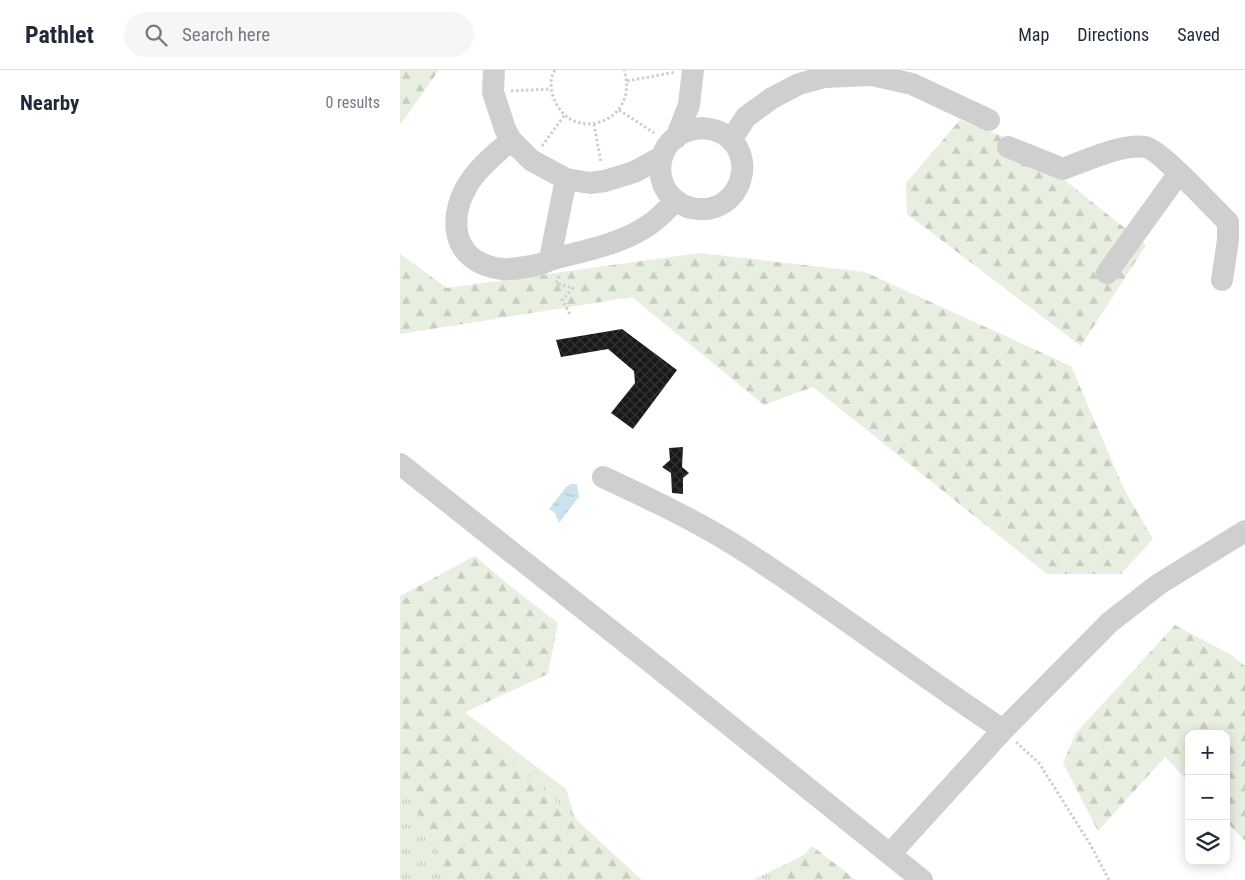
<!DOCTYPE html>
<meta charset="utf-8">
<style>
body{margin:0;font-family:"Roboto Condensed",sans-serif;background:#f6f6f7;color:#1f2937}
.controls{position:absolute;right:15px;bottom:15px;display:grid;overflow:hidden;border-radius:10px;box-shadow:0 2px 12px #0003}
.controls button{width:45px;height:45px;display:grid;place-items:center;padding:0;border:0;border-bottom:1px solid #e0e1e3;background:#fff;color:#1f2937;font:25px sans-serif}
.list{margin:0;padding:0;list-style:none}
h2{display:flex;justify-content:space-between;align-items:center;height:65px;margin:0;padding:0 20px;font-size:21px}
h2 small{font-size:16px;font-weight:400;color:#747a83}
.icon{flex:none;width:28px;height:28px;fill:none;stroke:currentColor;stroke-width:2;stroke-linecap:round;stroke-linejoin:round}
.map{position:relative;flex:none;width:845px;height:810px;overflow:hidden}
header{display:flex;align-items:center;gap:30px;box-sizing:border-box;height:70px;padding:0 25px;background:#fff;border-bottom:1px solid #e0e1e3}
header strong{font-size:24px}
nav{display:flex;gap:28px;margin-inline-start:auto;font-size:18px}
.search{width:350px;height:45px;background:#f6f6f7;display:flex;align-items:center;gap:12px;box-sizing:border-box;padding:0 18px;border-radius:28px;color:#747a83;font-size:19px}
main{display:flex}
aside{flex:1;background:#fff}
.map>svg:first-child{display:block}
</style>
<header>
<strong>Pathlet</strong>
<div class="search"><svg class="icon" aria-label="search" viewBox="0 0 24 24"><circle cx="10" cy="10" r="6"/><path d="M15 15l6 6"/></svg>Search here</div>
<nav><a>Map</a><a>Directions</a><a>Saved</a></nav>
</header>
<main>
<aside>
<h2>Nearby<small>0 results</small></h2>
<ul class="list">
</ul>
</aside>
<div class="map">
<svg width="845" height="810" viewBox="0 0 845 810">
<defs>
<pattern id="grass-tufts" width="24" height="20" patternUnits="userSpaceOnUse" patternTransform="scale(1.25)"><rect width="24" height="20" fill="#e8eee0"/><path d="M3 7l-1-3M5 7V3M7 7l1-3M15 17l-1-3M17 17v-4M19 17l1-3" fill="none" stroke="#c7cdc1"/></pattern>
<pattern id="forest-firs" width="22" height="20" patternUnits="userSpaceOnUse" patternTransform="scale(1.25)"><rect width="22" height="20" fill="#e8eee0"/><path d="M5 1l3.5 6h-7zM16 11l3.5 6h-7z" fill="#c7cdc1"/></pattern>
<pattern id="water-ripples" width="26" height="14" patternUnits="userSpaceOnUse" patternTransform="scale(1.25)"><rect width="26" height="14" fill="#cce3ee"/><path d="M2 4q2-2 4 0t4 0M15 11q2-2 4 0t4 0" fill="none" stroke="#b0c3cd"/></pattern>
<pattern id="building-cross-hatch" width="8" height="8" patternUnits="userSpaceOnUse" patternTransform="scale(1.25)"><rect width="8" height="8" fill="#191919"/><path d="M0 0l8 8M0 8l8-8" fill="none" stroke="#323232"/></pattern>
</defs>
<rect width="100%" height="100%" fill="#fff"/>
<path fill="url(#grass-tufts)" d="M5,597L166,719L195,810H0V599Z
M404,785L429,810H353Z"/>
<path fill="url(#forest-firs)" d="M0,0H39L0,55Z
M560,50L617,72L746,175L681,276L507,144L506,113Z
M300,183L465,202L671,296L724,419L753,469L721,504H647L413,317L364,335L232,227L0,264V184L47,218Z
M75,486L110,516L158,553L148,604L61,644L242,810H48L0,699V526Z
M775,555L833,586L845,596V771L826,751V664H789V712L765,687L698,761L663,693L676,663Z
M412,776L456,810H383Z"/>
<path fill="url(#water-ripples)" d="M171,414H177L179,427L159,453L155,443L149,439L166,417Z"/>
<path fill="url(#building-cross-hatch)" d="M222,259L277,300L233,359L211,343L235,313L234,301L208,279L161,287L156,270Z
M283,377L282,397L289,403L283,408V424L272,423L271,403L262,397L270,390L269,378Z"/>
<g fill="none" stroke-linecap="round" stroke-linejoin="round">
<path stroke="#cfcfcf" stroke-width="3" stroke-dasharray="2.5 2.5" stroke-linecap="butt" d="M155,0C150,8 150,17 153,26C170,77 241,52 224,0
M227,11L276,2
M111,21L150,19
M219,40L254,63
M194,54L201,93
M142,76L164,46
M159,206L156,213L173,218L162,230L171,246
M616,672L639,693L690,774L709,810"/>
<path stroke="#cfcfcf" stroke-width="22" d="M94,0L93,22L105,59L111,70L131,90L166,109L190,113L205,111L234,102L260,88
M302,58C307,59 313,59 317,61C362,78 343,149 291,138C279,135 268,126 263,114C255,92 265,69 287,61C292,59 298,59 302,58Z
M276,68L289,35L293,0
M111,70C98,82 84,92 73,107C46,143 49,193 102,199C110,200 135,196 143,193C147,192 149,190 153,189C187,180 224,174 253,152C261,146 268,138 275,131
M331,70L346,47L372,28L399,14L425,7L472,5L512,14L589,50
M608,77L663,99C685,91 723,73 745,77C760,79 814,139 828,152V170L822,210
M150,189L166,109
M707,203L779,103
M0,394L257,597L522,810
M203,407C250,429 297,451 341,479C430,536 514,601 603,660
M490,784L603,660L710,552L759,514L845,461"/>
</g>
</svg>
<div class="controls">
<button>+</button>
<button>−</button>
<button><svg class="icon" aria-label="layers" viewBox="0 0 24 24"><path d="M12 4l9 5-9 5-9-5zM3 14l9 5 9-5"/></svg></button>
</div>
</div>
</main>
